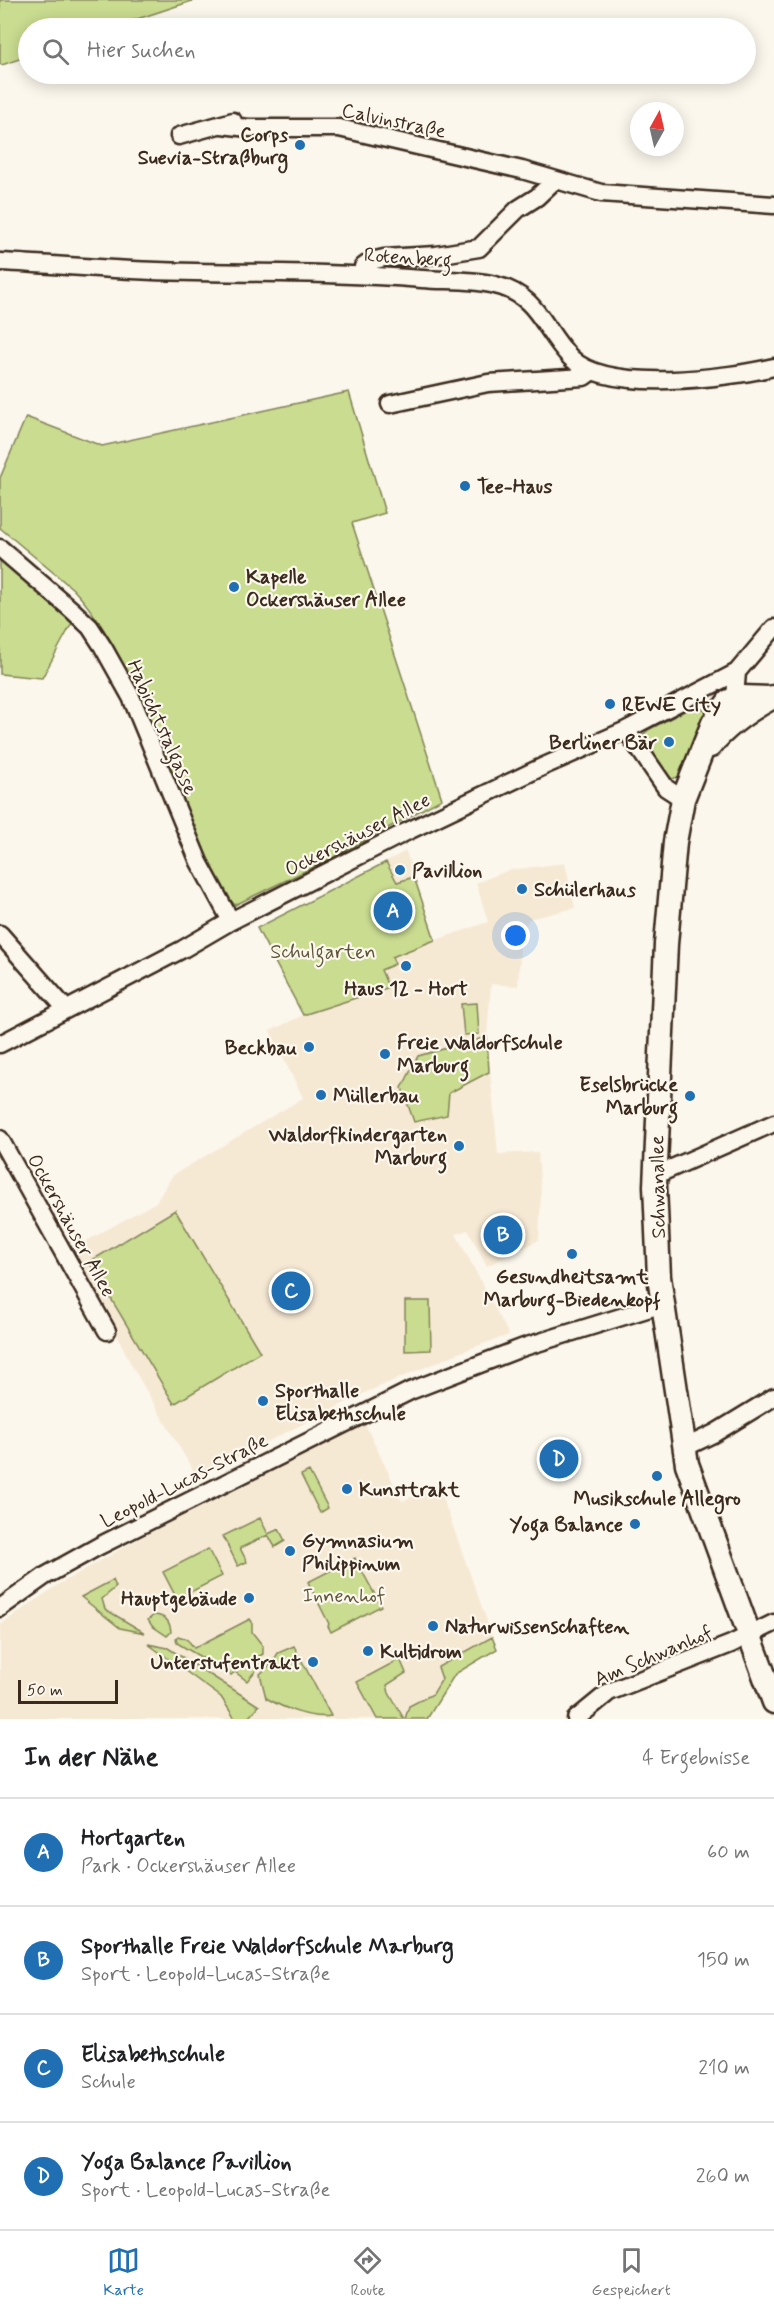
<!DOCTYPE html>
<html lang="de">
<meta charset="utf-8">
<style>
body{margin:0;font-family:Mynerve,sans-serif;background:#f6f6f6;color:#202124}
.compass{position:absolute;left:630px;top:102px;width:54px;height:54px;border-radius:50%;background:#fff;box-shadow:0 3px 15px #0003;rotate:8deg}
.scale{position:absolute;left:18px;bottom:15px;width:100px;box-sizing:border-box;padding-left:6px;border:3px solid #3b2a1e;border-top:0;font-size:16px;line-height:21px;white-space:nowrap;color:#3b2a1e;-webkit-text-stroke:4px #fbf7ec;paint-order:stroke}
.you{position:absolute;left:516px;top:936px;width:21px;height:21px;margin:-15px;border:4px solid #fff;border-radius:50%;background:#1a73e8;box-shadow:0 0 0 9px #1a73e833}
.badge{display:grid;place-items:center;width:39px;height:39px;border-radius:50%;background:#1f6fb2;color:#fff;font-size:20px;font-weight:700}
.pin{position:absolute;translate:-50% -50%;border:3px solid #fff;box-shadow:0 2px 6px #0006}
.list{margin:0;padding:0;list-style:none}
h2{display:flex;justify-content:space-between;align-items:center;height:78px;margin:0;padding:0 24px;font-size:26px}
h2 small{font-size:20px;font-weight:400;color:#757577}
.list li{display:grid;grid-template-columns:39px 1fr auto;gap:18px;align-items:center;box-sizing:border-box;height:108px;padding:0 24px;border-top:2px solid #e0e0e0}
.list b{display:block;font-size:22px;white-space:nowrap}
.list p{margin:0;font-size:20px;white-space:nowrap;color:#757577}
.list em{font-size:20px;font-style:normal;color:#757577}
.icon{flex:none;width:33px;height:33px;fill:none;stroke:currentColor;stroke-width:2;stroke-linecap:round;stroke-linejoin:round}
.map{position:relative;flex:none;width:774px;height:1719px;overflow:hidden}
.search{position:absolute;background:#fff;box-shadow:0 3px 15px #0003;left:18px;right:18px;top:18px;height:66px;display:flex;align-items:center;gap:15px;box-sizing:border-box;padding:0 21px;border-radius:33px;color:#757577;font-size:22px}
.sheet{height:510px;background:#fff}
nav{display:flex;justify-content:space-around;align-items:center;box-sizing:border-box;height:84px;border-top:2px solid #e0e0e0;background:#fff;font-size:16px;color:#757577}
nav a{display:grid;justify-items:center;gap:3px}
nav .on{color:#1f6fb2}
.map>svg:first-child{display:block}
</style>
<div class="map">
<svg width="774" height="1719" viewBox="0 0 774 1719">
<rect width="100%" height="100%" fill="#fbf7ec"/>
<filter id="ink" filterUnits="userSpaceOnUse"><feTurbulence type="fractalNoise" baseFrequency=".0167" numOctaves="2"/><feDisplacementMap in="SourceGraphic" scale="12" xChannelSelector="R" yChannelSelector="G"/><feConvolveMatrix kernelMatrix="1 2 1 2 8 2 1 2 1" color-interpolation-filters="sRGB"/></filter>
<g filter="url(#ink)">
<path fill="#f6e9d4" d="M406,851L436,940L488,922L476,883L509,870L565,863L575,908L529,919L521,936L518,986L491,984L487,1037L498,1154L538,1152L541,1193L539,1240L487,1266L468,1230L456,1234L509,1335L466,1350L369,1391L197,1477L133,1368L74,1248L156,1202L173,1175L303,1098L270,1031L303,1015L257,928Z
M365,1424L402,1501L438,1485L497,1649L455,1674L427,1719H0V1625L59,1584L176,1518Z"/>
<path fill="#c9dc90" stroke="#828357" stroke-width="1.5" d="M0,0H195L110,28H28V56L2,65L0,64Z
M349,392L385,513L352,523L442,799L332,858L235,905L215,884C196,838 177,791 158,745C136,691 113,632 73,589L0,528V478L26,417L102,446Z
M0,553L72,623L42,678L0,674Z
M694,706L706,710L708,716L687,756L680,776L672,779C661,769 646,750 643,735L648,730Z
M386,862L397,882L414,877L435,940L392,957L395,964L381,970L387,984V988L303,1015L257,928Z
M477,1003L479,1034L464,1035L461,1004Z
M487,1037L489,1072L449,1093L447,1115L414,1122L402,1088L418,1056Z
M175,1210L260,1352L174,1404L89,1262Z
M405,1301H430L431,1350L405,1351Z
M309,1471L328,1508L320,1513L301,1475Z
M260,1518L268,1534L279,1529L285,1541L275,1547L268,1535L240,1548L247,1562L238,1566L223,1536Z
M208,1549L222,1576L177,1599L163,1572Z
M355,1558L381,1606L331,1632L328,1626L329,1624L308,1582Z
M113,1580L116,1587L102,1599L105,1609L145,1633L120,1628L81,1597Z
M154,1615C165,1616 170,1620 171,1632L167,1636L152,1626L148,1620Z
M250,1619L252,1622V1632L263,1646V1654L256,1658L262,1663L247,1681L235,1672L231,1675L177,1643L176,1638L178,1636C187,1638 189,1641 194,1648Z
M492,1637L497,1649L455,1674L427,1719H405L409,1706L433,1694L442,1679L438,1667Z
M148,1644L168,1648L259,1706L247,1719H235L221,1697Z
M294,1646L331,1716C310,1719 283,1708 266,1698L260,1674L272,1663L278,1653Z
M400,1659L406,1673L387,1685L389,1693L404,1719H377L357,1682Z"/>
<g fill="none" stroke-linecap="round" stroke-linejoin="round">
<g stroke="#3b2a1e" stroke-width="21">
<path id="minor" d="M222,125L248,128H339L522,170L601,193L774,205
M179,136L233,121
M0,262C65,265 130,272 195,272C271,273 347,273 422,279C446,281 472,279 495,285C539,295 543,330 571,358C607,394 727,378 774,367
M362,274L363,267L371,261L384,258L436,255L479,248L518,209L537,197L555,180
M390,404L488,383L584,377L591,372
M0,548L72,610L90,627L103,647L131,697L199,862L231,921
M735,698L737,672L774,628
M626,730L666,788L683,799
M0,934L66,1009
M0,1044L183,949L231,921L406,832L544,766L626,730L737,672
M0,1139L107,1331
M654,1176L774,1123
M684,1448L715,1433L774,1397
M0,1608L45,1576L99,1546L410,1391L524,1347L663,1304
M576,1719L609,1692L731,1644L774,1623"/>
</g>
<g stroke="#3b2a1e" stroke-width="27">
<path id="major" d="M770,698L742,697L729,701L713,723L683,799L675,842L666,944L655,1186L659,1277L687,1464L774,1702
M710,746C727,725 749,710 773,697"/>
</g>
<use href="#minor" stroke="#fbf7ec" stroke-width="16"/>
<use href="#major" stroke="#fbf7ec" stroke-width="22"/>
</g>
</g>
<g fill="#1f6fb2" stroke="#fbf7ec" stroke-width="2">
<circle cx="300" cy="145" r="6"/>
<circle cx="465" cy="486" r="6"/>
<circle cx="234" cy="587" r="6"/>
<circle cx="610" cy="704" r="6"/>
<circle cx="669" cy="742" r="6"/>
<circle cx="400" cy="870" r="6"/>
<circle cx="522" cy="889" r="6"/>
<circle cx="406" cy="966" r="6"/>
<circle cx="309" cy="1047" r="6"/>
<circle cx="385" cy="1054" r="6"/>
<circle cx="321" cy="1095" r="6"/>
<circle cx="690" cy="1096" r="6"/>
<circle cx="459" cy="1146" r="6"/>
<circle cx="572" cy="1254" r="6"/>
<circle cx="263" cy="1401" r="6"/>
<circle cx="657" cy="1476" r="6"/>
<circle cx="347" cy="1489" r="6"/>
<circle cx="635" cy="1524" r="6"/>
<circle cx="290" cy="1551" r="6"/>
<circle cx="249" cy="1598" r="6"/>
<circle cx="433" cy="1626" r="6"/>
<circle cx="368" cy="1651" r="6"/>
<circle cx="313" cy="1662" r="6"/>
</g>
<g text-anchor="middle" stroke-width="4.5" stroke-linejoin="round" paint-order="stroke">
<g font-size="20" fill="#3b2a1e" stroke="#fbf7ec">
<text transform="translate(394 120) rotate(12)" y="7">Calvinstraße</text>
<text transform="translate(408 257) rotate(4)" y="7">Rotenberg</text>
<text transform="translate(163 727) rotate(66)" y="7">Habichtstalgasse</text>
<text transform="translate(357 834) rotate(-27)" y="7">Ockershäuser Allee</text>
<text transform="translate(657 1187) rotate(-91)" y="7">Schwanallee</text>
<text transform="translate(72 1225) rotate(61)" y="7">Ockershäuser Allee</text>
<text transform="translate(184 1480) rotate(-27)" y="7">Leopold-Lucas-Straße</text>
<text transform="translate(653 1655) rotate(-23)" y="7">Am Schwanhof</text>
</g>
<g font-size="20" font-weight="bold" fill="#3b2a1e" stroke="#fbf7ec" text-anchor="start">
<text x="288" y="141" text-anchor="end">Corps<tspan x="288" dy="23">Suevia-Straßburg</tspan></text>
<text x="477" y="493">Tee-Haus</text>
<text x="246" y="583">Kapelle<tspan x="246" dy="23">Ockershäuser Allee</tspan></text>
<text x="622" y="711">REWE City</text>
<text x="657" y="749" text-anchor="end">Berliner Bär</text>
<text x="412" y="877">Pavillion</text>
<text x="534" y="896">Schülerhaus</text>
<text x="406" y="995" text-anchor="middle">Haus 12 - Hort</text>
<text x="397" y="1049">Freie Waldorfschule<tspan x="397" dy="23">Marburg</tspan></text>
<text x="297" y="1054" text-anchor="end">Beckbau</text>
<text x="678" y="1091" text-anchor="end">Eselsbrücke<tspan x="678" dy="23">Marburg</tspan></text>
<text x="333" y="1102">Müllerbau</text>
<text x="447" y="1141" text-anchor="end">Waldorfkindergarten<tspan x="447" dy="23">Marburg</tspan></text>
<text x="572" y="1283" text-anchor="middle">Gesundheitsamt<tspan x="572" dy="23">Marburg-Biedenkopf</tspan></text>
<text x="275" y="1397">Sporthalle<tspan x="275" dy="23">Elisabethschule</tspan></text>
<text x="359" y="1496">Kunsttrakt</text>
<text x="657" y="1505" text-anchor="middle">Musikschule Allegro</text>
<text x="623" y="1531" text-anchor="end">Yoga Balance</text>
<text x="302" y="1547">Gymnasium<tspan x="302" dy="23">Philippinum</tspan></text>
<text x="237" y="1605" text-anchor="end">Hauptgebäude</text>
<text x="445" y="1633">Naturwissenschaften</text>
<text x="380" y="1658">Kultidrom</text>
<text x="301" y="1669" text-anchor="end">Unterstufentrakt</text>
</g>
<g font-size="20" fill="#5e563a" stroke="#fbf7ec">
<text x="323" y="958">Schulgarten</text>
<text x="344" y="1602">Innenhof</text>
</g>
</g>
</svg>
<svg class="compass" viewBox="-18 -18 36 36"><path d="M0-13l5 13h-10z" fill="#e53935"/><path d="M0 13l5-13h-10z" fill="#757577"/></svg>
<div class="scale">50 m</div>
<div class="you"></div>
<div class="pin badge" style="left:393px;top:911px">A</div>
<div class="pin badge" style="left:503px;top:1235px">B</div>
<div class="pin badge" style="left:291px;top:1291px">C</div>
<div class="pin badge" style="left:559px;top:1459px">D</div>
<div class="search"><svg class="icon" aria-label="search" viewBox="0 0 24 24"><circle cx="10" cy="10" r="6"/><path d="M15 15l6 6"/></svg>Hier suchen</div>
</div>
<section class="sheet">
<h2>In der Nähe<small>4 Ergebnisse</small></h2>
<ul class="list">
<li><span class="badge">A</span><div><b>Hortgarten</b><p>Park · Ockershäuser Allee</p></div><em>60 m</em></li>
<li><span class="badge">B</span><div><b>Sporthalle Freie Waldorfschule Marburg</b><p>Sport · Leopold-Lucas-Straße</p></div><em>150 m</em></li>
<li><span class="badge">C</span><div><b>Elisabethschule</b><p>Schule</p></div><em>210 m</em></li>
<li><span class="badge">D</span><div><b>Yoga Balance Pavillion</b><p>Sport · Leopold-Lucas-Straße</p></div><em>260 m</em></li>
</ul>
</section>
<nav>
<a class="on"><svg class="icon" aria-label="map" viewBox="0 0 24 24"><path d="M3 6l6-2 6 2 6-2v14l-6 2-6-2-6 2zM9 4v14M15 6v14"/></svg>Karte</a>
<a><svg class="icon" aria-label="directions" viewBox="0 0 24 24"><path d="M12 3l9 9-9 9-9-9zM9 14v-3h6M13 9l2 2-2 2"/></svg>Route</a>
<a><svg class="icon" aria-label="saved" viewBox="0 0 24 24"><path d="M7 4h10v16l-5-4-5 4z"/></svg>Gespeichert</a>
</nav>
